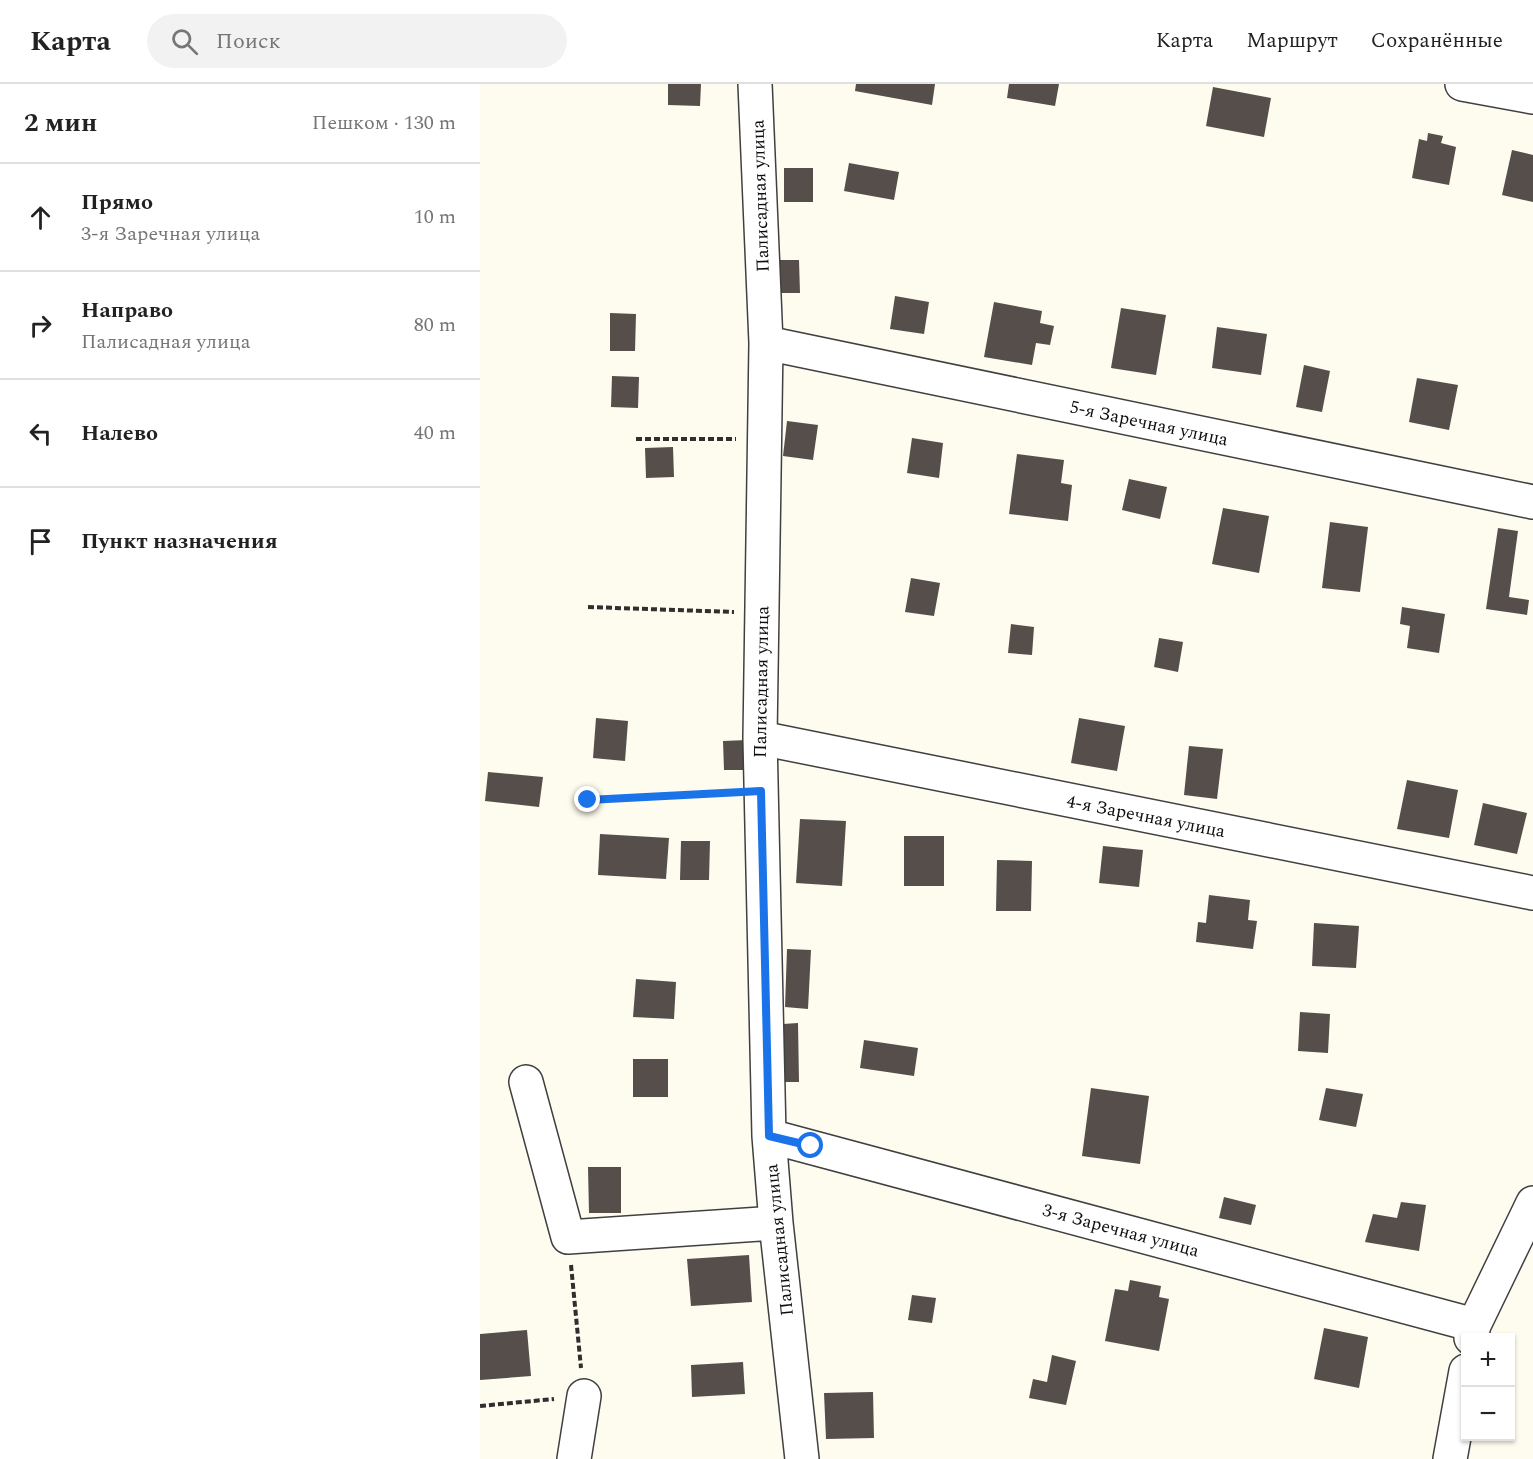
<!DOCTYPE html>
<html lang="ru">
<meta charset="utf-8">
<style>
body{margin:0;font-family:Spectral,serif;background:#f2f2f2;color:#222}
.controls{position:absolute;right:18px;bottom:18px;display:grid;overflow:hidden;border-radius:0px;box-shadow:0 2px 4px #0004}
.controls button{width:54px;height:54px;display:grid;place-items:center;padding:0;border:0;border-bottom:2px solid #e0e0e0;background:#fff;color:#222;font:30px sans-serif}
.stop{position:absolute;width:18px;height:18px;margin:-14px;border:4px solid #1a73e8;border-radius:50%;background:#fff}
.stop.end{background:#1a73e8;border-color:#fff;box-shadow:0 2px 6px #0008}
.list{margin:0;padding:0;list-style:none}
h2{display:flex;justify-content:space-between;align-items:center;height:78px;margin:0;padding:0 24px;font-size:26px}
h2 small{font-size:20px;font-weight:400;color:#767676}
.list li{display:grid;grid-template-columns:39px 1fr auto;gap:18px;align-items:center;box-sizing:border-box;height:108px;padding:0 24px;border-top:2px solid #e0e0e0}
.list b{display:block;font-size:22px;white-space:nowrap}
.list p{margin:0;font-size:20px;white-space:nowrap;color:#767676}
.list em{font-size:20px;font-style:normal;color:#767676}
.icon{flex:none;width:33px;height:33px;fill:none;stroke:currentColor;stroke-width:2;stroke-linecap:round;stroke-linejoin:round}
.map{position:relative;flex:none;width:1053px;height:1375px;overflow:hidden}
header{display:flex;align-items:center;gap:36px;box-sizing:border-box;height:84px;padding:0 30px;background:#fff;border-bottom:2px solid #e0e0e0}
header strong{font-size:28px}
nav{display:flex;gap:33px;margin-inline-start:auto;font-size:21px}
.search{width:420px;height:54px;background:#f2f2f2;display:flex;align-items:center;gap:15px;box-sizing:border-box;padding:0 21px;border-radius:33px;color:#767676;font-size:22px}
main{display:flex}
aside{flex:1;background:#fff}
.map>svg:first-child{display:block}
</style>
<header>
<strong>Карта</strong>
<div class="search"><svg class="icon" aria-label="search" viewBox="0 0 24 24"><circle cx="10" cy="10" r="6"/><path d="M15 15l6 6"/></svg>Поиск</div>
<nav><a>Карта</a><a>Маршрут</a><a>Сохранённые</a></nav>
</header>
<main>
<aside>
<h2>2 мин<small>Пешком · 130 m</small></h2>
<ul class="list">
<li><svg class="icon" aria-label="ahead" viewBox="0 0 24 24"><path d="M12 20V5M6 11l6-6 6 6"/></svg><div><b>Прямо</b><p>3-я Заречная улица</p></div><em>10 m</em></li>
<li><svg class="icon" aria-label="right" viewBox="0 0 24 24"><path d="M7 20v-9h11M14 6l5 5-5 5"/></svg><div><b>Направо</b><p>Палисадная улица</p></div><em>80 m</em></li>
<li><svg class="icon" aria-label="left" viewBox="0 0 24 24"><path d="M17 20v-9H6M10 6l-5 5 5 5"/></svg><div><b>Налево</b></div><em>40 m</em></li>
<li><svg class="icon" aria-label="arrive" viewBox="0 0 24 24"><path d="M6 21V4h12l-3 4 3 4H6"/></svg><div><b>Пункт назначения</b></div></li>
</ul>
</aside>
<div class="map">
<svg width="1053" height="1375" viewBox="0 0 1053 1375">
<rect width="100%" height="100%" fill="#fefbef"/>
<path fill="#554e4a" d="M188,0H221L220,22L188,21Z
M376,0H455L452,21L375,7Z
M529,0H579L575,22L527,14Z
M733,3L791,14L784,53L726,42Z
M948,49L963,52L961,59L976,63L969,101L932,94L939,55L947,57Z
M1032,66L1053,71V118L1022,111Z
M369,79L419,88L414,116L364,107Z
M304,84H333V118H304Z
M296,176H319L320,209H297Z
M415,212L449,218L444,250L410,245Z
M514,218L562,227L560,239L574,242L570,261L556,259L552,281L504,273Z
M641,224L686,231L676,291L631,284Z
M130,229L156,230L155,267H130Z
M737,243L787,250L781,291L732,284Z
M824,281L850,287L842,328L816,323Z
M132,292L159,293L158,324L131,323Z
M937,294L978,301L969,346L929,338Z
M307,337L338,341L333,376L303,372Z
M432,354L463,359L459,394L427,389Z
M193,363L194,393L166,394L165,364Z
M537,370L584,376L581,399L592,401L588,437L529,430Z
M649,395L687,403L680,435L642,426Z
M743,424L789,432L779,489L732,480Z
M850,438L888,443L880,508L842,504Z
M1018,444L1038,447L1029,513L1049,516L1047,531L1006,525Z
M431,494L460,499L454,532L425,528Z
M922,523L965,530L959,569L927,564L930,542L920,540Z
M531,540L554,543L552,571L528,569Z
M679,554L703,558L698,588L674,583Z
M116,634L148,637L145,677L113,674Z
M599,634L645,642L637,687L591,679Z
M267,656V686H244L243,657Z
M709,662L743,665L737,715L704,711Z
M8,688L63,693L59,723L5,717Z
M927,696L978,706L969,754L917,745Z
M1003,719L1047,729L1037,770L994,761Z
M320,735L366,737L362,802L316,799Z
M120,750L189,754L186,795L118,791Z
M424,752H464V802H424Z
M201,757H230L229,796H200Z
M623,762L663,766L659,803L619,799Z
M517,776L552,777L551,827H516Z
M729,811L770,816L768,836L777,837L773,865L716,858L718,838L726,839Z
M834,839L879,842L876,884L832,882Z
M307,865L331,866L328,925L305,923Z
M156,895L196,898L194,935L153,933Z
M820,928L850,930L848,969L818,967Z
M318,939L319,998H304L303,940Z
M384,956L438,964L434,992L380,984Z
M153,975H188V1013H153Z
M611,1004L669,1012L660,1080L602,1072Z
M846,1004L883,1010L876,1043L839,1036Z
M108,1083H141V1129H109Z
M744,1113L776,1121L771,1141L739,1134Z
M921,1118L946,1121L939,1167L885,1158L893,1130L917,1134Z
M269,1171L272,1218L211,1222L207,1175Z
M650,1196L681,1202L679,1213L689,1215L679,1267L625,1257L635,1205L648,1207Z
M432,1211L456,1214L452,1239L428,1236Z
M844,1244L888,1253L879,1304L834,1295Z
M47,1246L51,1292L0,1296V1250Z
M572,1271L596,1277L586,1321L549,1314L553,1295L567,1298Z
M263,1278L265,1310L212,1313L211,1281Z
M393,1308L394,1354L346,1355L344,1309Z"/>
<g fill="none" stroke-linecap="round" stroke-linejoin="round">
<g stroke="#404040" stroke-width="36">
<path id="minor" d="M275,0L286,259L280,654L289,1052L296,1139L322,1375
M982,0L1053,13
M286,259L1053,418
M280,654L1053,809
M46,998L88,1153L296,1139
M289,1052L994,1241
M991,1254L994,1241L1053,1119
M94,1375L104,1312
M970,1375L986,1287"/>
</g>
<path stroke="#2f2f2f" stroke-width="4" stroke-dasharray="6 3" stroke-linecap="butt" d="M156,355H256
M108,523L254,528
M108,716L253,709
M91,1181L101,1284
M0,1322L74,1315"/>
<use href="#minor" stroke="#fff" stroke-width="33"/>
</g>
<g fill="none" stroke-linecap="round" stroke-linejoin="round">
<path stroke="#1a73e8" stroke-width="8" d="M108,716L281,707L289,1052L331,1062"/>
</g>
<g text-anchor="middle" stroke-width="6" stroke-linejoin="round" paint-order="stroke">
<g font-size="18" fill="#0d0d0d" stroke="#fff">
<text transform="translate(280 112) rotate(-92)" y="6">Палисадная улица</text>
<text transform="translate(669 339) rotate(12)" y="6">5-я Заречная улица</text>
<text transform="translate(281 598) rotate(-89)" y="6">Палисадная улица</text>
<text transform="translate(666 732) rotate(11)" y="6">4-я Заречная улица</text>
<text transform="translate(641 1146) rotate(15)" y="6">3-я Заречная улица</text>
<text transform="translate(299 1156) rotate(-96)" y="6">Палисадная улица</text>
</g>
</g>
</svg>
<div class="controls">
<button>+</button>
<button>−</button>
</div>
<div class="stop" style="left:331px;top:1062px"></div>
<div class="stop end" style="left:108px;top:716px"></div>
</div>
</main>
